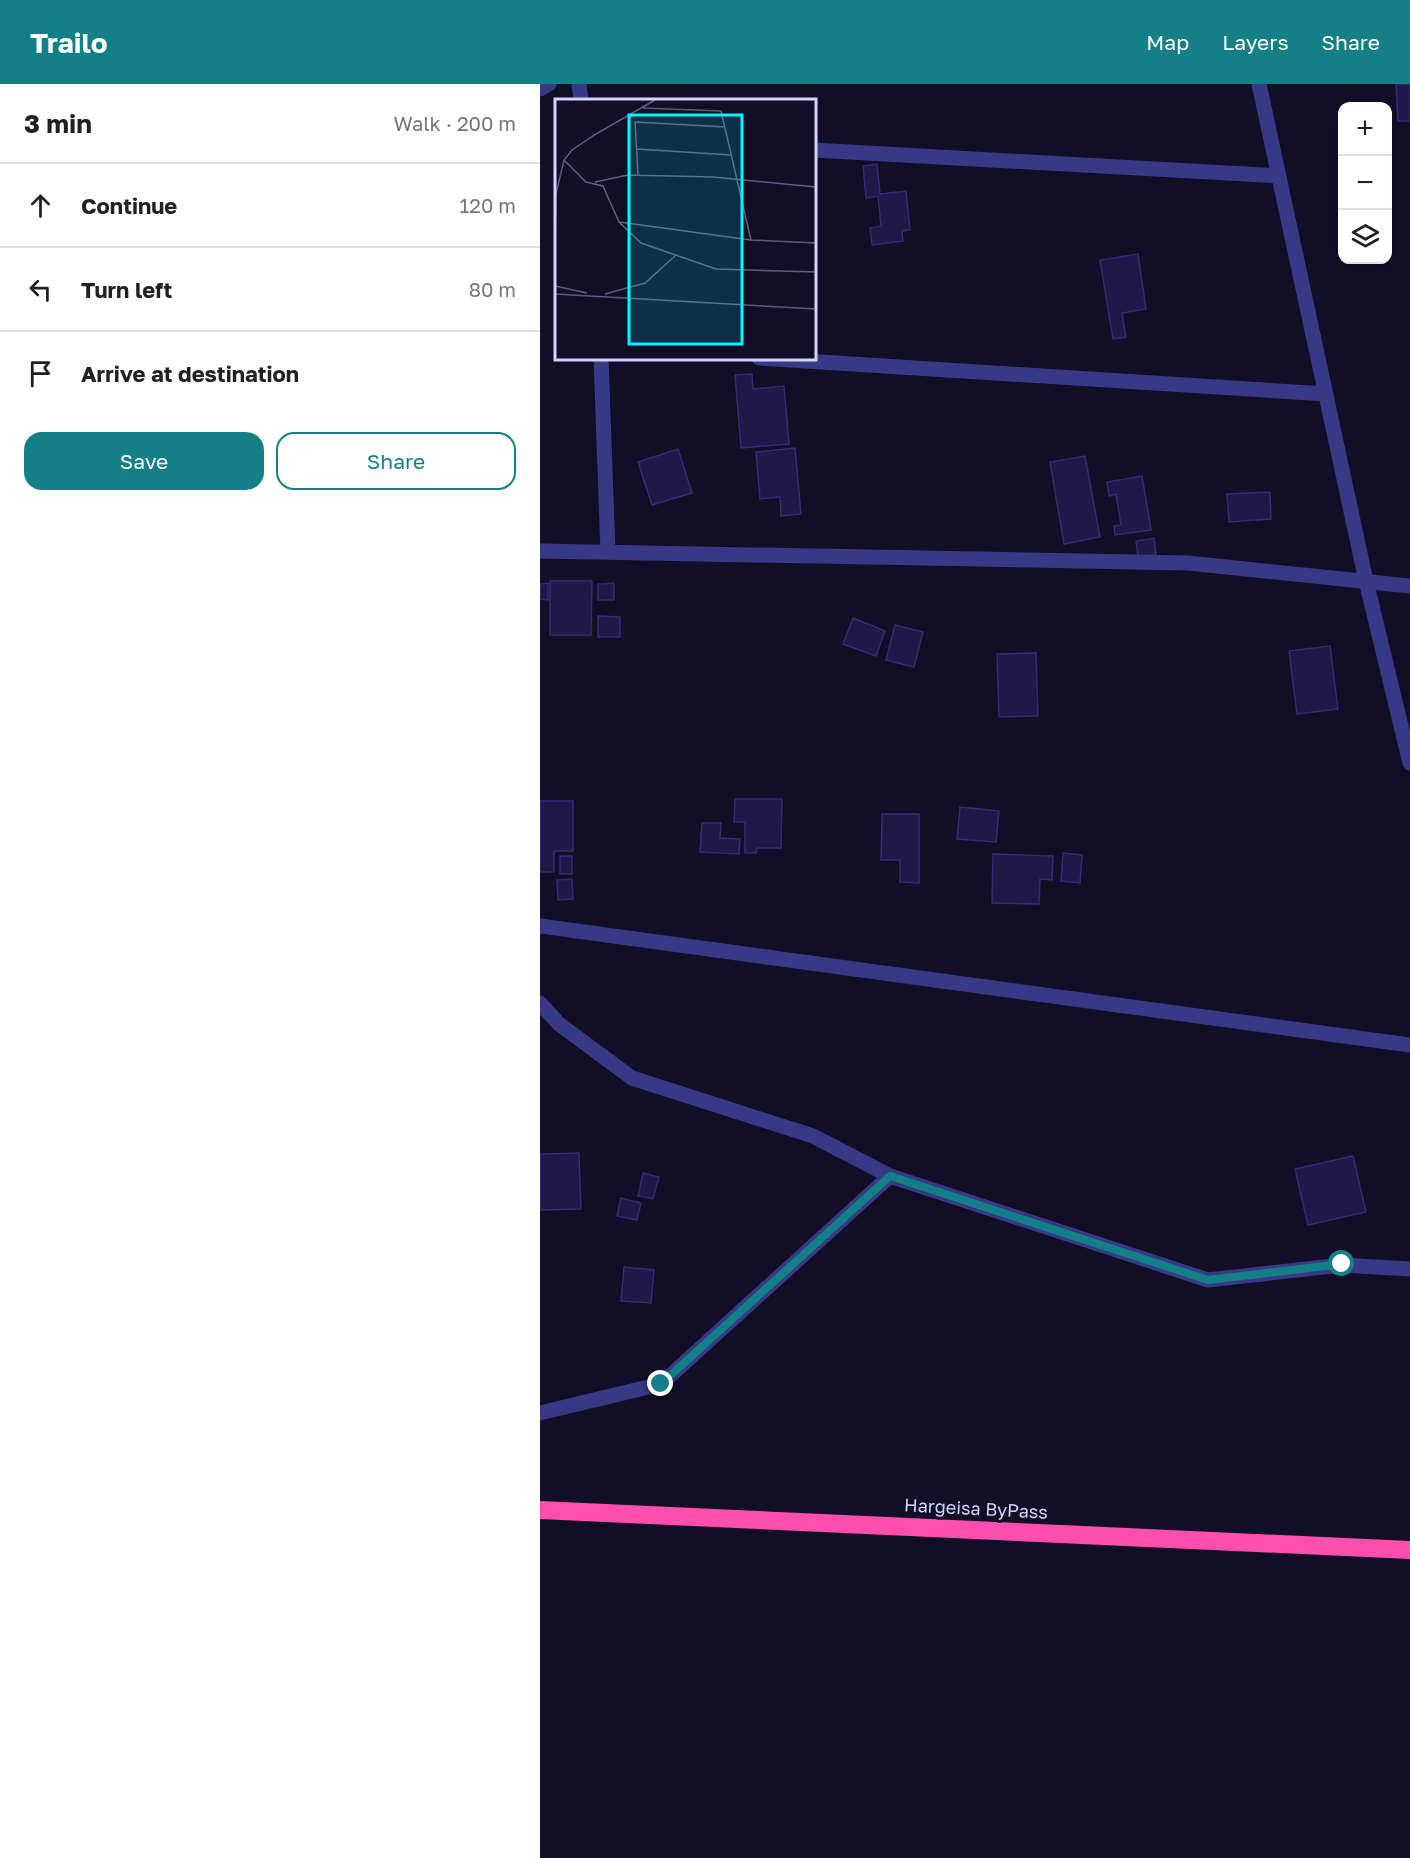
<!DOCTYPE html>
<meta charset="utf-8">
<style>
body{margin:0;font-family:"Golos Text",sans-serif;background:#f6f6f6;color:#202124}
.controls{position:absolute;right:18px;top:18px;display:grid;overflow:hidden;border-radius:12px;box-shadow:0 3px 15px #0003}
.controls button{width:54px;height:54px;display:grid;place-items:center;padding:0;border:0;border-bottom:2px solid #e0e0e0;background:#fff;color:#202124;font:30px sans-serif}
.stop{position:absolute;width:18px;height:18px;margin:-14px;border:4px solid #128086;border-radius:50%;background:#fff}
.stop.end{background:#128086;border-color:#fff;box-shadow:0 2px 6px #0008}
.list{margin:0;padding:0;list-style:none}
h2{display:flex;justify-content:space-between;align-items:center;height:78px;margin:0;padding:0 24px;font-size:26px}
h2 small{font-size:20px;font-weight:400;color:#757577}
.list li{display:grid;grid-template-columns:39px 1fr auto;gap:18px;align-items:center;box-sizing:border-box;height:84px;padding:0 24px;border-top:2px solid #e0e0e0}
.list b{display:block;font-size:22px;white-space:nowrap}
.list em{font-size:20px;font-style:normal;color:#757577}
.actions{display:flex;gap:12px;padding:18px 24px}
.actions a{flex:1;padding:14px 0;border:2px solid #128086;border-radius:18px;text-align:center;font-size:21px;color:#128086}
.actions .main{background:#128086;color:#fff}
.icon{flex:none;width:33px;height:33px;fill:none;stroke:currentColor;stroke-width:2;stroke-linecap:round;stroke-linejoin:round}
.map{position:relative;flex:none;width:870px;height:1774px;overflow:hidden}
header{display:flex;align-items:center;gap:36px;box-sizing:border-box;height:84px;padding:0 30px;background:#128086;color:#fff}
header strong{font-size:28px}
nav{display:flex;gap:33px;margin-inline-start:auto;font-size:21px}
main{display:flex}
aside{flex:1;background:#fff}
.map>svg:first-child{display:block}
</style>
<header>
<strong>Trailo</strong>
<nav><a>Map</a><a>Layers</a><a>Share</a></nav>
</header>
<main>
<aside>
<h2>3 min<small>Walk · 200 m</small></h2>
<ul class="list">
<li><svg class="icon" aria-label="ahead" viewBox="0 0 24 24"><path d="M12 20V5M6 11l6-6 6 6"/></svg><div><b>Continue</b></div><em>120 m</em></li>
<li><svg class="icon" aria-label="left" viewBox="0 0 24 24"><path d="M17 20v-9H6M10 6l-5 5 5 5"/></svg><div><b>Turn left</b></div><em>80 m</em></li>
<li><svg class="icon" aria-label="arrive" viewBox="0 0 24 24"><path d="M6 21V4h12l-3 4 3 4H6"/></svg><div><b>Arrive at destination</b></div></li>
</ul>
<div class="actions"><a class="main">Save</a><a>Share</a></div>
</aside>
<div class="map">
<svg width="870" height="1774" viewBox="0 0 870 1774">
<rect width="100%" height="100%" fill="#110e26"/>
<path fill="#201948" stroke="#342a75" stroke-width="1.5" d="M856,0H870V37H858Z
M337,80L340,110L366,107L370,146L362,147L363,157L332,161L330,144L341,142L338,112L326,114L323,82Z
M598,170L606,225L582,229L586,253L573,255L560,176Z
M212,290L213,305L244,302L249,360L201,364L195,291Z
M255,364L261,430L241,432L240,413L220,415L216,368Z
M138,365L152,409L112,421L98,378Z
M545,372L560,453L524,460L510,378Z
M602,392L611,446L575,451L574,442L581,441L576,410L569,412L567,398Z
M730,408L731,435L689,438L687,410Z
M614,454L616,471L598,473L596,457Z
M10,497H52L51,551H10Z
M8,499V516L0,515V500Z
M74,499V516H58V500Z
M58,532L80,533V553H58Z
M313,534L345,547L336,572L303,560Z
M355,541L383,548L374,583L346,576Z
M790,562L798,625L757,630L749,567Z
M496,569L498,632L459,633L457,570Z
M195,715H242L241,764H217L216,769H205V738H194Z
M0,717H33V767H14V788H0Z
M420,723L459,727L456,758L417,755Z
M342,730H379V799L360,798V776H341Z
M162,739H181L180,754L200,755L199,770L160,768Z
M523,769L542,771L540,799L521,797Z
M453,770L513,772L512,796L500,795L499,820L452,819Z
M20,772H32V790H20Z
M32,795L33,815L18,816L17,796Z
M39,1069L41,1125L0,1126V1070Z
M813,1072L826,1128L768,1141L755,1085Z
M103,1089L119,1093L113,1115L98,1112Z
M81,1114L101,1119L97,1136L77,1132Z
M84,1183L114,1186L111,1219L81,1217Z"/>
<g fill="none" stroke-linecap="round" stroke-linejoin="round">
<path stroke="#373987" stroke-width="15" d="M39,0L41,16
M719,0L826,497L870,679
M0,5L9,0
M274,66L739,92
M61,274L68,468
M219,274L786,310
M0,467L648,479L870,502
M0,842L870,961
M0,919L19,940L92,994L273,1052L350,1092L668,1196L802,1181L870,1185
M0,1329L121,1300L350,1092"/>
<path stroke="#ff4eae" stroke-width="18" d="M0,1426L870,1466"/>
</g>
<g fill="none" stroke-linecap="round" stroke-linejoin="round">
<path stroke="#128086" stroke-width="8" d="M121,1300L350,1092L668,1196L802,1180"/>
</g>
<g text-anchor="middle" stroke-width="6" stroke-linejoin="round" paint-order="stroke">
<g font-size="18" fill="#d5d3ff" stroke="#110e26">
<text transform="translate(436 1425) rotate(3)" y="6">Hargeisa ByPass</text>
</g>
</g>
<g transform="translate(15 15)">
<rect width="261" height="261" fill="#110e26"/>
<path fill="none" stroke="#5f5d7d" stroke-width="1.5" d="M88,9L166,12L196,141M80,22L83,76M80,23L170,28M82,50L176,56M9,61L31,83L48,87L64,123L86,144L161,170L261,173M40,83L73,76L158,78L261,88M64,123L196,141L261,144M0,146L1,95L9,61L17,51L41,35L100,1M0,187L32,194M0,195L261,210M50,195L90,184L120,157"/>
<path fill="#00f5fe" fill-opacity="0.15" stroke="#00f5fe" stroke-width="3" d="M74,16H187V245H74Z"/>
<rect width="261" height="261" fill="none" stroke="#d5d3ff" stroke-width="3"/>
</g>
</svg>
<div class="controls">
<button>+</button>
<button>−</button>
<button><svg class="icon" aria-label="layers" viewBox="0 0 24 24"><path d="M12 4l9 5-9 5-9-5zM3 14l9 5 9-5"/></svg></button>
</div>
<div class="stop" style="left:802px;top:1180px"></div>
<div class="stop end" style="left:121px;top:1300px"></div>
</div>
</main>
